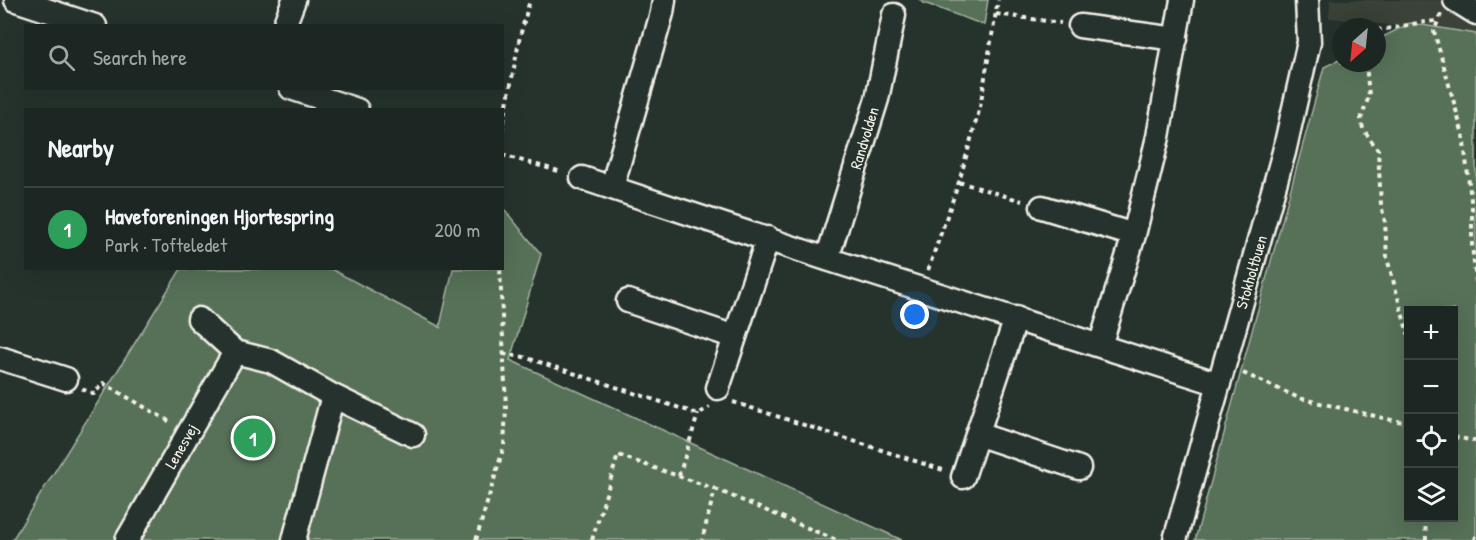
<!DOCTYPE html>
<meta charset="utf-8">
<style>
body{margin:0;font-family:"Patrick Hand",sans-serif;background:#252e2a;color:#f1f3f6}
.controls{position:absolute;right:18px;bottom:18px;display:grid;overflow:hidden;border-radius:0px;box-shadow:0 6px 24px #0002}
.controls button{width:54px;height:54px;display:grid;place-items:center;padding:0;border:0;border-bottom:2px solid #3a4340;background:#1c2622;color:#f1f3f6;font:30px sans-serif}
.compass{position:absolute;left:1332px;top:18px;width:54px;height:54px;border-radius:50%;background:#1c2622;box-shadow:0 6px 24px #0002;rotate:207deg}
.you{position:absolute;left:915px;top:315px;width:21px;height:21px;margin:-15px;border:4px solid #fff;border-radius:50%;background:#1a73e8;box-shadow:0 0 0 9px #1a73e833}
.badge{display:grid;place-items:center;width:39px;height:39px;border-radius:50%;background:#8bbbb9;color:#fff;font-size:20px;font-weight:700}
.pin{position:absolute;translate:-50% -50%;border:3px solid #fff;box-shadow:0 2px 6px #0006}
.list{margin:0;padding:0;list-style:none}
h2{display:flex;justify-content:space-between;align-items:center;height:78px;margin:0;padding:0 24px;font-size:26px}
h2 small{font-size:20px;font-weight:400;color:#a0a5a5}
.list li{display:grid;grid-template-columns:39px 1fr auto;gap:18px;align-items:center;box-sizing:border-box;height:84px;padding:0 24px;border-top:2px solid #3a4340}
.list b{display:block;font-size:22px;white-space:nowrap}
.list p{margin:0;font-size:20px;white-space:nowrap;color:#a0a5a5}
.list em{font-size:20px;font-style:normal;color:#a0a5a5}
.icon{flex:none;width:33px;height:33px;fill:none;stroke:currentColor;stroke-width:2;stroke-linecap:round;stroke-linejoin:round}
.map{position:relative;flex:none;width:1476px;height:540px;overflow:hidden}
.search{position:absolute;background:#1c2622;box-shadow:0 6px 24px #0002;left:24px;top:24px;width:480px;height:66px;display:flex;align-items:center;gap:15px;box-sizing:border-box;padding:0 21px;border-radius:0px;color:#a0a5a5;font-size:22px}
.panel{position:absolute;background:#1c2622;box-shadow:0 6px 24px #0002;left:24px;top:108px;width:480px;height:162px;border-radius:0px}
.map>svg:first-child{display:block}
</style>
<div class="map">
<svg width="1476" height="540" viewBox="0 0 1476 540">
<rect width="100%" height="100%" fill="#26332d"/>
<filter id="ink" filterUnits="userSpaceOnUse"><feTurbulence type="fractalNoise" baseFrequency=".0167" numOctaves="2"/><feDisplacementMap in="SourceGraphic" scale="12" xChannelSelector="R" yChannelSelector="G"/><feConvolveMatrix kernelMatrix="1 2 1 2 8 2 1 2 1" color-interpolation-filters="sRGB"/></filter>
<g filter="url(#ink)">
<path fill="#3a4339" d="M1330,0H1476V35L1329,18Z"/>
<path fill="#567158" stroke="#a5b1a0" stroke-width="1.5" fill-rule="evenodd" d="M920,0H988L984,25L924,3Z
M1410,23L1476,34V540H1195L1324,67L1341,59V63H1377V40ZM1408,310H1454V518H1408Z
M503,208L541,254L510,360L902,540H12L181,269H331L442,328L440,326L453,269L502,268Z"/>
<g fill="none" stroke-linecap="round" stroke-linejoin="round">
<g stroke="#f4f1e8" stroke-width="27">
<path id="minor" d="M16,0L95,26
M1455,0L1476,13
M284,26L294,0
M1080,26L1176,39
M291,88L357,110
M582,178L827,259L1219,384
M612,187L662,13L664,0
M1042,207L1134,235
M827,259L877,99L894,15
M628,301L735,337
M199,319L235,352
M1100,346L1134,235L1158,137L1182,0
M0,358L66,379
M718,388L768,238
M977,434L1079,468
M963,477L1016,318
M127,540L235,352L271,361L333,396L413,435
M294,540L333,396
M1175,540L1284,152L1309,42L1307,0"/>
</g>
<path stroke="#f4f1e8" stroke-width="4" stroke-dasharray="4.5 4.5" stroke-linecap="butt" d="M996,14L1061,23
M1441,14L1434,31L1463,135L1472,208V245L1476,282
M1377,30C1397,28 1416,22 1437,21
M1366,63L1369,96L1361,119L1363,129L1378,150L1381,205L1385,222L1387,258L1408,334
M502,131L520,36L530,0
M502,155L562,172
M959,182L1022,201
M928,270L959,182L980,107L998,0
M503,354L524,357L698,414L710,407
M1243,373L1299,398L1396,421L1408,422
M82,389L94,394L103,383L172,423
M733,402L943,470
M1454,437L1476,441
M679,476L698,414
M715,489L836,540
M1425,518L1426,540
M476,540L504,446L506,409L500,268
M592,540L618,455L715,489L702,540
M1475,540L1476,536"/>
<use href="#minor" stroke="#26332d" stroke-width="22"/>
</g>
</g>
<g text-anchor="middle" stroke-width="4.5" stroke-linejoin="round" paint-order="stroke">
<g font-size="16" fill="#f4f1e8" stroke="#26332d">
<text transform="translate(864 138) rotate(-73)" y="6">Randvolden</text>
<text transform="translate(1251 272) rotate(-74)" y="6">Stokholtbuen</text>
<text transform="translate(181 446) rotate(-60)" y="6">Lenesvej</text>
</g>
</g>
</svg>
<div class="controls">
<button>+</button>
<button>−</button>
<button><svg class="icon" aria-label="locate" viewBox="0 0 24 24"><circle cx="12" cy="12" r="6"/><path d="M12 2v4M12 18v4M2 12h4M18 12h4"/></svg></button>
<button><svg class="icon" aria-label="layers" viewBox="0 0 24 24"><path d="M12 4l9 5-9 5-9-5zM3 14l9 5 9-5"/></svg></button>
</div>
<svg class="compass" viewBox="-18 -18 36 36"><path d="M0-13l5 13h-10z" fill="#e53935"/><path d="M0 13l5-13h-10z" fill="#a0a5a5"/></svg>
<div class="you"></div>
<div class="pin badge" style="left:253px;top:438px;background:#2e9e5b">1</div>
<div class="search"><svg class="icon" aria-label="search" viewBox="0 0 24 24"><circle cx="10" cy="10" r="6"/><path d="M15 15l6 6"/></svg>Search here</div>
<section class="panel">
<h2>Nearby<small></small></h2>
<ul class="list">
<li><span class="badge" style="background:#2e9e5b">1</span><div><b>Haveforeningen Hjortespring</b><p>Park · Tofteledet</p></div><em>200 m</em></li>
</ul>
</section>
</div>
